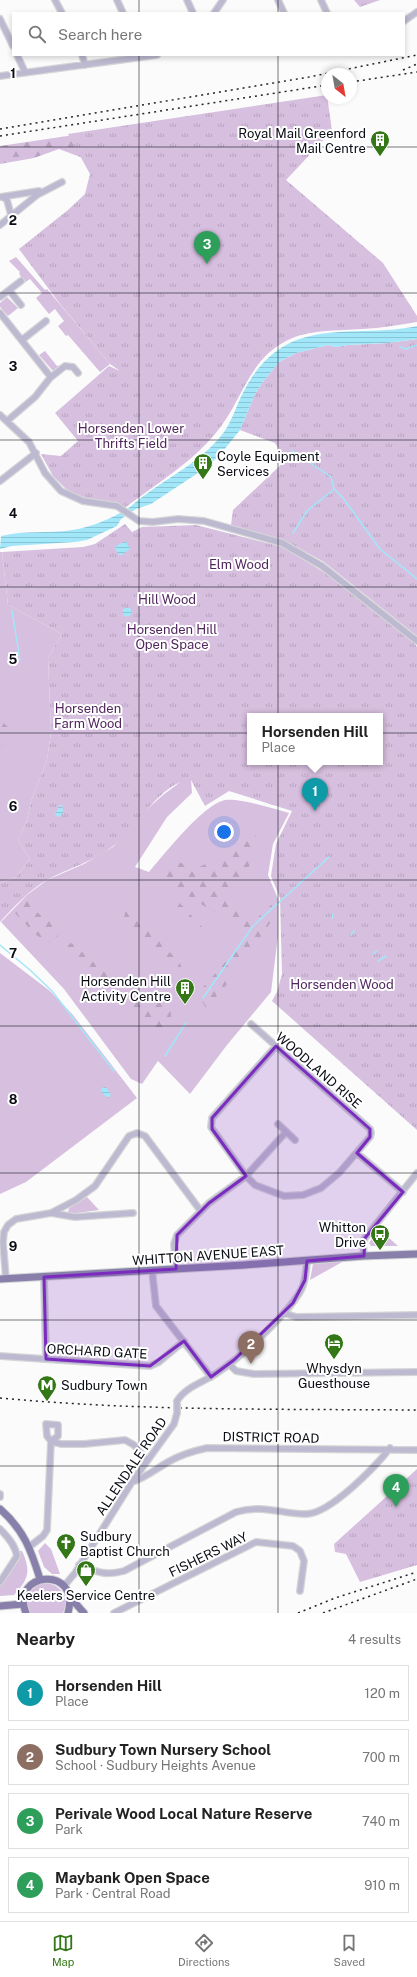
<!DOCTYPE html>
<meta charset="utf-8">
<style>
body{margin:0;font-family:"Public Sans",sans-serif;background:#f2f2f2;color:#222}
.compass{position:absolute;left:321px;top:68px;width:36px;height:36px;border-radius:50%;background:#fff;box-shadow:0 2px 6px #0003;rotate:149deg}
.you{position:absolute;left:224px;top:832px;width:14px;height:14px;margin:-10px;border:3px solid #fff;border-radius:50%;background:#1a73e8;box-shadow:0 0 0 6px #1a73e833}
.badge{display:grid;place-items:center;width:26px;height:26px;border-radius:50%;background:#347717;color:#fff;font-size:13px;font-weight:700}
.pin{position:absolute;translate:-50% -33px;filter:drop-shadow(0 1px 2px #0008)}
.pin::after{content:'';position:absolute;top:21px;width:14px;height:12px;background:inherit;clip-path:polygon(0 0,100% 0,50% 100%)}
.popup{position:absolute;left:247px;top:713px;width:136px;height:52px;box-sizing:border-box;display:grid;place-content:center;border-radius:0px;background:#fff;filter:drop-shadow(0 1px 3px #0005);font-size:13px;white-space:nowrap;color:#767676}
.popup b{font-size:15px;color:#222}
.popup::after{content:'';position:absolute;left:50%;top:100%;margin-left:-8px;border:8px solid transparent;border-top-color:#fff}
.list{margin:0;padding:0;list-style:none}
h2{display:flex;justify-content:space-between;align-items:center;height:52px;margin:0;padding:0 16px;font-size:17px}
h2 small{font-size:13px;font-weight:400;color:#767676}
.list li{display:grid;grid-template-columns:26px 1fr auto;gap:12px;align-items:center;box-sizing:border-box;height:56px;margin:0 8px 8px;padding:0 8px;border:1px solid #e0e0e0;border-radius:0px}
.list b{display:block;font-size:15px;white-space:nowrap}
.list p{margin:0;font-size:13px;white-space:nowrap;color:#767676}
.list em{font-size:13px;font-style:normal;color:#767676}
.icon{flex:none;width:22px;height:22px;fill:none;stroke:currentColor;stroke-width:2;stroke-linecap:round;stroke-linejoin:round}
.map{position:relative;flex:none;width:417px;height:1613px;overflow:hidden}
.search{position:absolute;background:#fff;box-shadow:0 2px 6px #0003;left:12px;right:12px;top:12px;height:44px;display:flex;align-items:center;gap:10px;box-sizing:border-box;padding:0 14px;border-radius:0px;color:#767676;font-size:15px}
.sheet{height:308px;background:#fff}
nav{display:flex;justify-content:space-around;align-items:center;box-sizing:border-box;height:56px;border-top:1px solid #e0e0e0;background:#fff;font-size:11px;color:#767676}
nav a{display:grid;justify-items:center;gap:2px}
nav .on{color:#347717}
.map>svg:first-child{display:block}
</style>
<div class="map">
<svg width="417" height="1613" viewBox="0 0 417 1613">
<defs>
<pattern id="forest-firs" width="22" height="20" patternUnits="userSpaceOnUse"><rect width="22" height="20" fill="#d7bfdf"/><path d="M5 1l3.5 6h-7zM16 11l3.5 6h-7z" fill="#b7a3be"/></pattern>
<pattern id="park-tufts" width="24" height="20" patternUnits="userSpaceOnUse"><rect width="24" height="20" fill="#d7bfdf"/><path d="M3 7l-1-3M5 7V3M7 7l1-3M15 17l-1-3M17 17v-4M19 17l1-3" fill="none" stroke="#b7a3be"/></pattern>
<pattern id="water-rules" width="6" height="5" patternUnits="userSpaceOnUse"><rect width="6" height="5" fill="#a2e7f9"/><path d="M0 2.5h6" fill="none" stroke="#8ac5d5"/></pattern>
</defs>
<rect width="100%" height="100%" fill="#fbfbfb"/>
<path fill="#d7bfdf" d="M16,257L45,290L47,289L110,364L100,372L68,335L66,336L58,326L64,321L55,309L49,314L36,298L42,293L30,279L24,283L19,273L20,272L9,261Z
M7,297L18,308L8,316L0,307V303Z
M45,351L57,366L60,365L53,371L39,355Z
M0,552H2L8,605L62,634L48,658L51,732L47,760L31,801L27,820L18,840L30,859L16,877L0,883Z
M183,780H191L192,793L167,817L135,867L149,872C164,855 205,802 226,800C239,798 275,809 289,813L273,844L268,875L278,899V936L271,992L227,1045L190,1094L158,1061L142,1084L131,1079L64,989L1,922L27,895L47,880L84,864L113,847L144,812L163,795Z
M0,953L50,991L73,1015L137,1098L26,1182L0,1194Z
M87,1197L99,1210L70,1214L68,1212L69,1208Z
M379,1229L398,1246H371L369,1243Z
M344,1261L310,1280L313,1264Z
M45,1543L51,1549L60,1574H52L44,1567L38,1551Z
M20,1551H22C31,1570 29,1579 14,1595L0,1596V1586L19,1560Z
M42,1583C59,1582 71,1597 63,1613H29C24,1599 28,1588 42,1583Z"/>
<path fill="url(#forest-firs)" d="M323,98L83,158L59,149L34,158L0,164V146Z
M0,720L9,728L0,752Z
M251,827L257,828L250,865L234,889L228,906L253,922L272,904L273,919L224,988L206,1008L198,993L250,934L152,874L156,868H164L177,861L195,869L227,854Z
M172,897L177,900L202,927L208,928L211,934L207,940L203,941L171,910L167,898Z
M27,901L35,911L50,921L57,932L58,936L53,944L36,935L15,913Z
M126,910L134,911L167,951L178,957L183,972L177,977L124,917Z
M72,943L142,1006L152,1008L154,993L169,996L172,1025L167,1034L158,1037L140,1020L136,1012L126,1002L93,980L62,953L65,945Z"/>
<path fill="url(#park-tufts)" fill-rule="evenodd" d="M354,0H380L360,7Z
M327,95L332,131L286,180L383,263L417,316V322C399,325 381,328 363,329C337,331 309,329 286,341C247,361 242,403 215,434C191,463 156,484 126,507L95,499L83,498L70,493L53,476L41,454L61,456L78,441L55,413L109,366L120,371L110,364L60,304L19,249L68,210L85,194L90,174L68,134Z
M417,339V636L324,562L291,544L231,525L233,510L286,460L275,443L240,430L255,394L262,383L279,362L296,353L328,345L336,347L348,345L388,343Z
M125,524L132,532L142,527L196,525L283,547L343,584L387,621L408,635L417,647V1130L272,1001L277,992L282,974L280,898L271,876L276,844L292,811L229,791L205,806L191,780C162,780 134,831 112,847C93,862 68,868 47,880C29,890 14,907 0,922V883L16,877L30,859L18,840L27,820L31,801L47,760L51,732L48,658L62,634L8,605L2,552L83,547L95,544ZM250,716H380V762H250Z
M417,1469V1565L360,1582L346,1554L335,1552L334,1544Z"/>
<path fill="url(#water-rules)" d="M417,326V339L388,343L348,345L336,347L328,345L296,353L279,362L262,383L255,394L240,430L219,456L201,471L151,504L136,509L121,519L117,526L87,540L75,542L12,546L0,549L1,536C25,530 49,534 72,530C93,527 113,518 130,507C159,481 201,464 224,432C231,422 235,410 240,399C252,373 268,352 294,341C331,326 378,335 417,326Z
M126,541L130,549L120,556L115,549L116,546Z
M122.5 612a4.5 4.5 0 1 1 9 0a4.5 4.5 0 1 1-9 0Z
M62,804L63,813L59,817L55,815L59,806Z
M106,1087L111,1095L108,1098L101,1092L102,1088Z"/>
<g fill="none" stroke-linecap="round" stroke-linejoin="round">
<path stroke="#a2e7f9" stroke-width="1.5" d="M400,347L406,349L417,345
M291,450L331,477L334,489L343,498L380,549L417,579
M293,533L307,511L334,489
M12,611L20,660
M332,918L333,914
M351,935L354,931
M0,945L30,970L52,991L114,1071
M373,954L377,951
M378,961L386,956
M203,998L253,926L329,857
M165,1056L186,1023"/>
<g stroke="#d4d5d6" stroke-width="8">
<path id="minor" d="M55,0L62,13
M117,0L123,13
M187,0L193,13
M278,0L284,13
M321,0L327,13
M214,13L223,0
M0,19L13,46
M404,21L417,12
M17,55L25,72
M82,55L85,65
M0,76L157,55
M0,197L39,191
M3,197L7,200L11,215
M0,225L37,195L62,182
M9,290L21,305
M0,297L21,281
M0,313L50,376V378L35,397L7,421
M22,340L46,321
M50,378L65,366L73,367L78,373
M0,415L29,442L45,473L61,491L83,501L117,506L139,521L153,522L178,519L204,521L282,543L322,566L417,641
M0,481L36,453
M251,1024L370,1129L371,1133L370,1137L339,1173L321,1188L303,1195L284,1196L255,1185L246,1176L211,1127L212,1118L276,1046
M278,1124L295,1140
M357,1153L403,1192
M51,1213L75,1217L133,1213
M364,1256L363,1243L365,1238L417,1173
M176,1269L174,1244L177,1235L209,1203L246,1176L286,1132
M152,1270L156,1306L211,1377
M44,1277L46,1359
M6,1279L3,1242L4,1232L8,1225L16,1219L51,1213L76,1200L95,1186L129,1136L137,1133L145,1136L200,1210
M284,1313L296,1317L417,1315
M0,1356L150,1366L159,1362L184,1341
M229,1364L236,1371L254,1374L417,1372
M177,1401C185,1387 204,1382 217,1373C240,1358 288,1314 301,1290C306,1281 306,1271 307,1261
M51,1441L61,1444H84L125,1440L134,1445L147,1460
M132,1482C145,1478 156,1469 168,1462C180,1455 193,1451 207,1448L417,1450
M0,1494V1497
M0,1529C8,1537 15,1545 17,1556L0,1582
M29,1547L43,1536L47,1530L51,1441L47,1436L46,1424L58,1425V1436L51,1441
M79,1565C97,1572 105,1576 124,1571L236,1512C263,1504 281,1514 306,1514C330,1514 376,1466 390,1448
M64,1586L75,1573L132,1482L174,1424L177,1413
M114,1613L256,1542L293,1546L300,1551L304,1561L300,1591"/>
</g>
<g stroke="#d4d5d6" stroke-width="9">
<path id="major" d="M0,1279L244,1265L364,1256L417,1254
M0,1509C24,1530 31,1550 40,1579
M69,1596L84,1613
M0,1606L23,1604
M26,1613C9,1572 81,1564 68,1613"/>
</g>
<use href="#minor" stroke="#bcb9d0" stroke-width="5.5"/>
<use href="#major" stroke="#8880aa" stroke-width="7"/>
<path stroke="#22252b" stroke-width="1.5" stroke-dasharray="2 4" stroke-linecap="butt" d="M403,70L417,64
M351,82L417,72
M0,129L309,77L417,55
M0,136L327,85
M0,1398C139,1411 278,1409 417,1410
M298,1613L335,1598L417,1572
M323,1613L417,1579"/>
<g stroke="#d4d5d6" stroke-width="8" stroke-linecap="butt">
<path id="minor-bridge" d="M177,1413V1401"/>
</g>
<use href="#minor-bridge" stroke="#bcb9d0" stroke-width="5.5"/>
</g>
<path fill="#7b2cbf" fill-opacity="0.2" stroke="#7b2cbf" stroke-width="3" stroke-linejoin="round" d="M276,1046L370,1129V1137L357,1153L403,1192L365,1238L364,1256L307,1261L305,1280L293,1303L234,1360L211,1377L184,1341L150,1366L46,1359L44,1277L176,1269L177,1235L209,1203L246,1176L212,1129V1118Z"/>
<path fill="none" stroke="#090c13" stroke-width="1" stroke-opacity="0.55" d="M139,0V13M278,0V13M139,55V1613M278,55V1613M0,147H417M0,293H417M0,440H417M0,587H417M0,733H417M0,880H417M0,1026H417M0,1173H417M0,1320H417M0,1466H417"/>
<defs>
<g id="building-pin" transform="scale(1)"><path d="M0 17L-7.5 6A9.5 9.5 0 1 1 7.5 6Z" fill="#347717" stroke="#fff"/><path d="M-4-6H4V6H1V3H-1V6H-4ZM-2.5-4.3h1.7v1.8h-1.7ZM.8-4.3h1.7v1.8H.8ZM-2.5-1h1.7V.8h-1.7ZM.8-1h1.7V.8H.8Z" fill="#fff"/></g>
<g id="bus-pin" transform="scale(1)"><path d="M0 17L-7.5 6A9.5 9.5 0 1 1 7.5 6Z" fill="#347717" stroke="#fff"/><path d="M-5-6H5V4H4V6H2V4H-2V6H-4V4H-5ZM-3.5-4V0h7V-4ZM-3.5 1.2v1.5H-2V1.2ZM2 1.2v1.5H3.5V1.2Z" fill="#fff"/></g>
<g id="hotel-pin" transform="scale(1)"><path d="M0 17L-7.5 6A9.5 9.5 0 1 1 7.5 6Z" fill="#347717" stroke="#fff"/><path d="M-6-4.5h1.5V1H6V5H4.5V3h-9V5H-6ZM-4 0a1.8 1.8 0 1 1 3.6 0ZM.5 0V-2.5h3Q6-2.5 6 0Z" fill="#fff"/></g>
<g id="metro-pin" transform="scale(1)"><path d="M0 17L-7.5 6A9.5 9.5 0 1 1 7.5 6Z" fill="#347717" stroke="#fff"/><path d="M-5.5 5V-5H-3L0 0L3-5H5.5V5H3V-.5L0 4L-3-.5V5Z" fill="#fff"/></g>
<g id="church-pin" transform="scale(1)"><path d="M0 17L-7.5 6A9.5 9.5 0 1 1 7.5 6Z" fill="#347717" stroke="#fff"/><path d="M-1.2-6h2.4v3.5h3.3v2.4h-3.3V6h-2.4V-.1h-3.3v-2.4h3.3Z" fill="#fff"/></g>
<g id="shop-pin" transform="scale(1)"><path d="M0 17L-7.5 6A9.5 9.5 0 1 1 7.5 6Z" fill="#347717" stroke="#fff"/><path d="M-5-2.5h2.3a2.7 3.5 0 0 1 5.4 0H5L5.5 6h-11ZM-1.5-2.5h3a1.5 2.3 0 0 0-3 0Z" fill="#fff"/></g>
</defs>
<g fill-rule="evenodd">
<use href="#building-pin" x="380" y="140"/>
<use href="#building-pin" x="203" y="463"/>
<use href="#building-pin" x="185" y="988"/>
<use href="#bus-pin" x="380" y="1234"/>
<use href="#hotel-pin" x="334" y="1343"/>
<use href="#metro-pin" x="47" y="1385"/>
<use href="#church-pin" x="66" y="1543"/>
<use href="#shop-pin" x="86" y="1570"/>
</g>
<g text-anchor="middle" stroke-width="4" stroke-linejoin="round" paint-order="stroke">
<g font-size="13" fill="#090c13" stroke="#fff" text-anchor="end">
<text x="366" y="138">Royal Mail Greenford<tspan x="366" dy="15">Mail Centre</tspan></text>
<text x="217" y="461" text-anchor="start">Coyle Equipment<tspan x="217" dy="15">Services</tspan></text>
<text x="171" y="986">Horsenden Hill<tspan x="171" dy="15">Activity Centre</tspan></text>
<text x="366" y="1232">Whitton<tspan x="366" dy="15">Drive</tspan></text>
<text x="334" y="1373" text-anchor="middle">Whysdyn<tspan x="334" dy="15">Guesthouse</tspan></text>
<text x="61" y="1390" text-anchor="start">Sudbury Town</text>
<text x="80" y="1541" text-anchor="start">Sudbury<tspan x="80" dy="15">Baptist Church</tspan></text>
<text x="86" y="1600" text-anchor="middle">Keelers Service Centre</text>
</g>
<g font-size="13" fill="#52275e" stroke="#fff">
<text x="131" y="433">Horsenden Lower<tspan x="131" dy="15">Thrifts Field</tspan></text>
<text x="239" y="569">Elm Wood</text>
<text x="167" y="604">Hill Wood</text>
<text x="172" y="634">Horsenden Hill<tspan x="172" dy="15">Open Space</tspan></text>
<text x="88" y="713">Horsenden<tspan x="88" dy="15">Farm Wood</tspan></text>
<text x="342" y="989">Horsenden Wood</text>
</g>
<g font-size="13" fill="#090c13" stroke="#fff">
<text transform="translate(319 1070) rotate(41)" y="5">WOODLAND RISE</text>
<text transform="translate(208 1255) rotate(-4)" y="5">WHITTON AVENUE EAST</text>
<text transform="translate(97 1351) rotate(3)" y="5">ORCHARD GATE</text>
<text transform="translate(271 1437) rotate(1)" y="5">DISTRICT ROAD</text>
<text transform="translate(131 1466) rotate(-56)" y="5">ALLENDALE ROAD</text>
<text transform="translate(208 1554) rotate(-26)" y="5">FISHERS WAY</text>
</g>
</g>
<g font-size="13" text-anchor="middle" font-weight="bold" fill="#090c13" stroke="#fff" stroke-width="4" stroke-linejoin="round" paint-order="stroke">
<text x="13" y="78">1</text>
<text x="13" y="225">2</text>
<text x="13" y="371">3</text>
<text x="13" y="518">4</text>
<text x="13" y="664">5</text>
<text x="13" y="811">6</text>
<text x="13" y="958">7</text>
<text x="13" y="1104">8</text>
<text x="13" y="1251">9</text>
</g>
</svg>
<svg class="compass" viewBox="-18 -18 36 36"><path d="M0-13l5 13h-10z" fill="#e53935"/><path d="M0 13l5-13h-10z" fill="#767676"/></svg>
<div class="you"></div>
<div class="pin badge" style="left:315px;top:811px;background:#0f9aa8">1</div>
<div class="popup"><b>Horsenden Hill</b>Place</div>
<div class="pin badge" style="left:251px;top:1364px;background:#8d6e63">2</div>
<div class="pin badge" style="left:207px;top:264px;background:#2e9e5b">3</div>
<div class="pin badge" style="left:396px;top:1507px;background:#2e9e5b">4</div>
<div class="search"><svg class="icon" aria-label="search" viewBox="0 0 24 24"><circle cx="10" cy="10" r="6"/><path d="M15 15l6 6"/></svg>Search here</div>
</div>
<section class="sheet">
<h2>Nearby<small>4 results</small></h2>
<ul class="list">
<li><span class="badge" style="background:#0f9aa8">1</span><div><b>Horsenden Hill</b><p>Place</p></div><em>120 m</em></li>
<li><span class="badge" style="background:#8d6e63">2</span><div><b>Sudbury Town Nursery School</b><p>School · Sudbury Heights Avenue</p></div><em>700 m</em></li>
<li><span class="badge" style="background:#2e9e5b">3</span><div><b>Perivale Wood Local Nature Reserve</b><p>Park</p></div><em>740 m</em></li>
<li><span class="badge" style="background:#2e9e5b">4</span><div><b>Maybank Open Space</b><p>Park · Central Road</p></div><em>910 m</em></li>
</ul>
</section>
<nav>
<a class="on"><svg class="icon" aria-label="map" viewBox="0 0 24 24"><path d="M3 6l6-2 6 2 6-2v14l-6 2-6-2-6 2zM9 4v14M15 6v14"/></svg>Map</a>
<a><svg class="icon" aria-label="directions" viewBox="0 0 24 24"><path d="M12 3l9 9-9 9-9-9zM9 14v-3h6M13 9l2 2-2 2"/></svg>Directions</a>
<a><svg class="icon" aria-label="saved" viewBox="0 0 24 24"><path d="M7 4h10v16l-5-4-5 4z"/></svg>Saved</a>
</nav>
